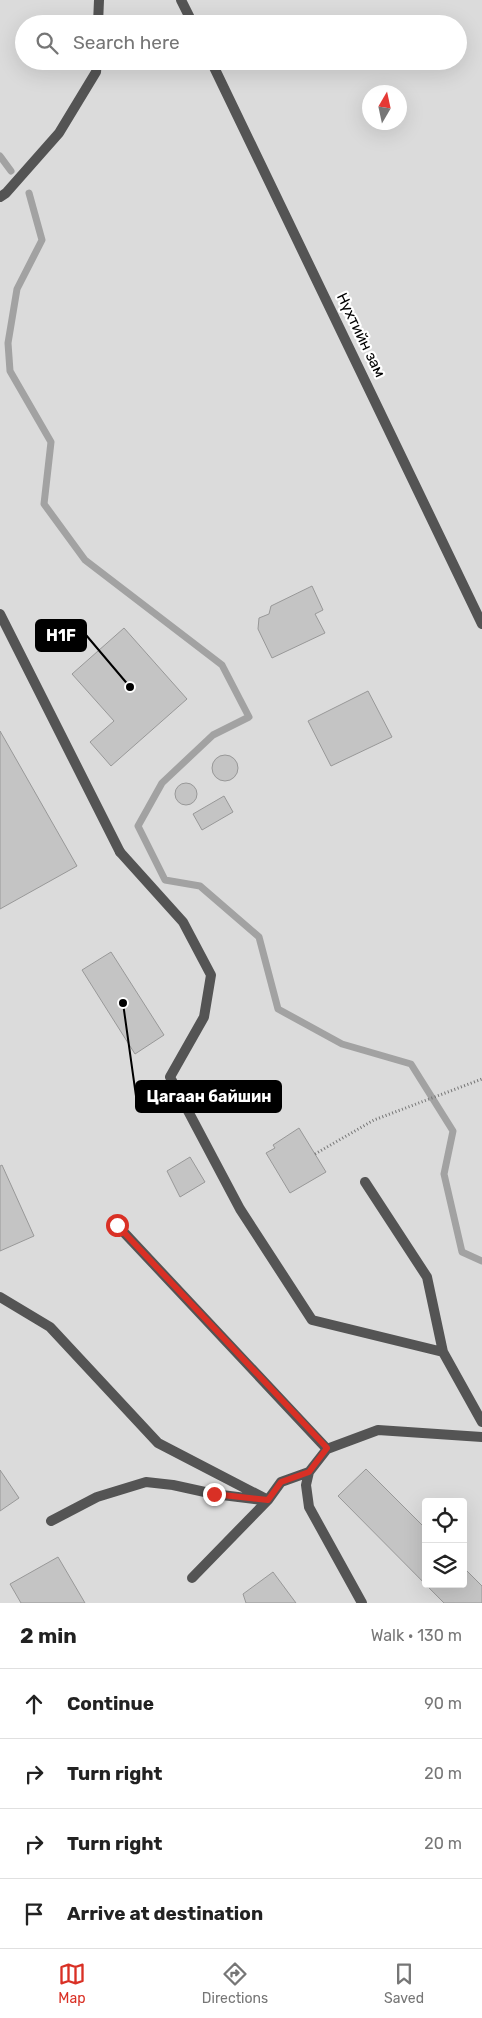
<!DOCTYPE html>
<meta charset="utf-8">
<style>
body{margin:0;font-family:Rubik,sans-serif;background:#f2f2f2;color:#222}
.controls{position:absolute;right:15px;bottom:15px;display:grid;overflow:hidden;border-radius:5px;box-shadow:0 5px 20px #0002}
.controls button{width:45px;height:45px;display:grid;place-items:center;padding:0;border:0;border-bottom:1px solid #e0e0e0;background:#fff;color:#222;font:25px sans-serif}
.compass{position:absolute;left:362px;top:85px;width:45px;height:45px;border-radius:50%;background:#fff;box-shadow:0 5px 20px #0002;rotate:9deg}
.stop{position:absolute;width:15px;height:15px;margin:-11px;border:4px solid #d93025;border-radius:50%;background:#fff}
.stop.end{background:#d93025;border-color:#fff;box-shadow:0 1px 5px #0008}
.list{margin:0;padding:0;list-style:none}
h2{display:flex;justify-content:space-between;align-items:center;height:65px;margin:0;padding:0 20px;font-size:21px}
h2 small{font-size:16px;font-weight:400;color:#767676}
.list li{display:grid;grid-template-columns:32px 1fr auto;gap:15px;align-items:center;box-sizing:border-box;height:70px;padding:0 20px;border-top:1px solid #e0e0e0}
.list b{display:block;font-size:19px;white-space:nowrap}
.list em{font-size:16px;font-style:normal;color:#767676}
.icon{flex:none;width:28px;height:28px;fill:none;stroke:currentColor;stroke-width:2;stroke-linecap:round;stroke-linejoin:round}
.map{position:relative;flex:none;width:482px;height:1603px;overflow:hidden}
.search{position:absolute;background:#fff;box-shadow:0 5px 20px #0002;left:15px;right:15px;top:15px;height:55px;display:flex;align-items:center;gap:12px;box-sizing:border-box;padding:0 18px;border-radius:28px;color:#767676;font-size:19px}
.sheet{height:345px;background:#fff}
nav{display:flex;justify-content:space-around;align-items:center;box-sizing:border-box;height:70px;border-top:1px solid #e0e0e0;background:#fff;font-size:14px;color:#767676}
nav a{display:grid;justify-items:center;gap:2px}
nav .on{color:#d93025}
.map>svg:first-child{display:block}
</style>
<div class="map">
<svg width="482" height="1603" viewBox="0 0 482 1603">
<rect width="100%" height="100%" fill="#fff"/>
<path fill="#dbdbdb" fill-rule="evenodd" d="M0,0H482V1603H0ZM24,24H458V61H24ZM370,92H400V122H370ZM426,1502H463V1584H426Z"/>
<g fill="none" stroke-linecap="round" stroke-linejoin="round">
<path stroke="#a2a2a2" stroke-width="7" d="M0,156L11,171
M29,193L42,240L17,289L8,343L10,371L51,442L44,504L85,560L222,665L249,717L213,735L162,783L138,826L165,880L200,886L259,937L278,1009L342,1044L411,1064L453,1131L444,1174L462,1252L482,1261"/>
</g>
<path fill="#c4c4c4" stroke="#989898" d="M312,586L323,610L315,614L325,633L272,658L258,629L259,618L269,614L271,606Z
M124,628L187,699L111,766L90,742L114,721L72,674Z
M368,691L392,737L331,766L308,721Z
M0,731L77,866L0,909Z
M212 768a13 13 0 1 1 26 0a13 13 0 1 1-26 0Z
M175 794a11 11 0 1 1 22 0a11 11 0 1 1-22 0Z
M224,796L233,812L202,830L193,814Z
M111,952L164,1035L135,1054L82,970Z
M299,1128L326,1172L290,1193L266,1153L275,1148L273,1145Z
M190,1157L205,1182L180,1197L167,1171Z
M2,1165L34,1236L0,1251V1166Z
M366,1469L426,1529V1584H463V1567L482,1586V1603H444L338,1496Z
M0,1470L19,1498L0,1511Z
M58,1557L85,1603H21L10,1584Z
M273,1572L296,1603H246L243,1594Z"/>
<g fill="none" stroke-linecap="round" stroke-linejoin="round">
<path stroke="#767676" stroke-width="3" stroke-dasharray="1 2.5" stroke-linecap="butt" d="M315,1154L374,1120L482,1079"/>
<path stroke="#545454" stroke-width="10" d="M0,614L120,852"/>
<path stroke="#545454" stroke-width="10" d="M98,24L99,0
M0,197L6,193L59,133L96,72L97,61
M120,852L183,922L211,975L204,1017L170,1077L240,1209L312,1320L443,1352
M365,1182L427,1277L443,1352L482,1422
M117,1225L327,1449
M0,1297L50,1327L158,1443L268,1500L281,1482L309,1472L327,1449L378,1430L482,1437
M309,1472L306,1485L309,1507L362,1603
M51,1521L97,1497L146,1482L173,1485L214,1494L262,1500
M192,1578L268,1500"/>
<path stroke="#545454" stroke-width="10" d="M181,0L193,24
M211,61L482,624"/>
</g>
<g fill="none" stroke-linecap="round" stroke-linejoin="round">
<path stroke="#d93025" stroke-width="6" d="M117,1225L327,1448L309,1472L281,1482L268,1500L214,1494"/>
</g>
<g text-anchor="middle" stroke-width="4.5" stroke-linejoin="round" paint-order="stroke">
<g font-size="15" fill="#000" stroke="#fff">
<text transform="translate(361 335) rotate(64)" y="5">Нүхтийн зам</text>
</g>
</g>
<path fill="none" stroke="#000" stroke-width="2" d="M130 687L86 635M123 1003L136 1096"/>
<g fill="#000" stroke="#fff" stroke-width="2">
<circle cx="130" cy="687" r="5"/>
<circle cx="123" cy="1003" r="5"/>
</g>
<g fill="#000" stroke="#000" stroke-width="2">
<rect x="36" y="620" width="50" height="31" rx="5"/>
<rect x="136" y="1081" width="145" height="31" rx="5"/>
</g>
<g font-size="16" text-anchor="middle" font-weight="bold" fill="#fff">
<text x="61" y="641">H1F</text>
<text x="209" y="1102">Цагаан байшин</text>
</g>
</svg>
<div class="controls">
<button><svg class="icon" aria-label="locate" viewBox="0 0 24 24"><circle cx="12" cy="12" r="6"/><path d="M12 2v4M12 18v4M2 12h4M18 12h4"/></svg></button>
<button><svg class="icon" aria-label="layers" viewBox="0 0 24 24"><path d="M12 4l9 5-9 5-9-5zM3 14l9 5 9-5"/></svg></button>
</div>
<svg class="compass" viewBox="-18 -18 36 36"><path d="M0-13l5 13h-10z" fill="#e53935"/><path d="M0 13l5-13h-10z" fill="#767676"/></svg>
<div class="stop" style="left:117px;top:1225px"></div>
<div class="stop end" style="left:214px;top:1494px"></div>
<div class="search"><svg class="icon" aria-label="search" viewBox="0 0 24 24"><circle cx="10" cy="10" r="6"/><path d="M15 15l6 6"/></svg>Search here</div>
</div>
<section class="sheet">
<h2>2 min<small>Walk · 130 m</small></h2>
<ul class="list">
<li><svg class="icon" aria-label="ahead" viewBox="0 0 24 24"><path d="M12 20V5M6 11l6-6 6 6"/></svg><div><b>Continue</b></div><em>90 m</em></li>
<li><svg class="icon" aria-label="right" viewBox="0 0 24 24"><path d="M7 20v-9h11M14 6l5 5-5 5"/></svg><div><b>Turn right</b></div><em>20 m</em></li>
<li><svg class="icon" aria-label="right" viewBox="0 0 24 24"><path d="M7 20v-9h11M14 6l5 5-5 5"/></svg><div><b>Turn right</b></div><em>20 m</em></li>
<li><svg class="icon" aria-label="arrive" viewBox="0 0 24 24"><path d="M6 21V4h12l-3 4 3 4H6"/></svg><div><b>Arrive at destination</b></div></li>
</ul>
</section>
<nav>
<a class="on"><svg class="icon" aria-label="map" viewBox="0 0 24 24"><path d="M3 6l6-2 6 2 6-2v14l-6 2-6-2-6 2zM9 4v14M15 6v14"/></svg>Map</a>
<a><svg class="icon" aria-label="directions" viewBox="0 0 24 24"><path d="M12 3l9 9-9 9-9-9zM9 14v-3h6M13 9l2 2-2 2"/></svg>Directions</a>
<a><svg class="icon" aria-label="saved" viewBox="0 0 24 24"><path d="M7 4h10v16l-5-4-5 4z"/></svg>Saved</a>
</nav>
